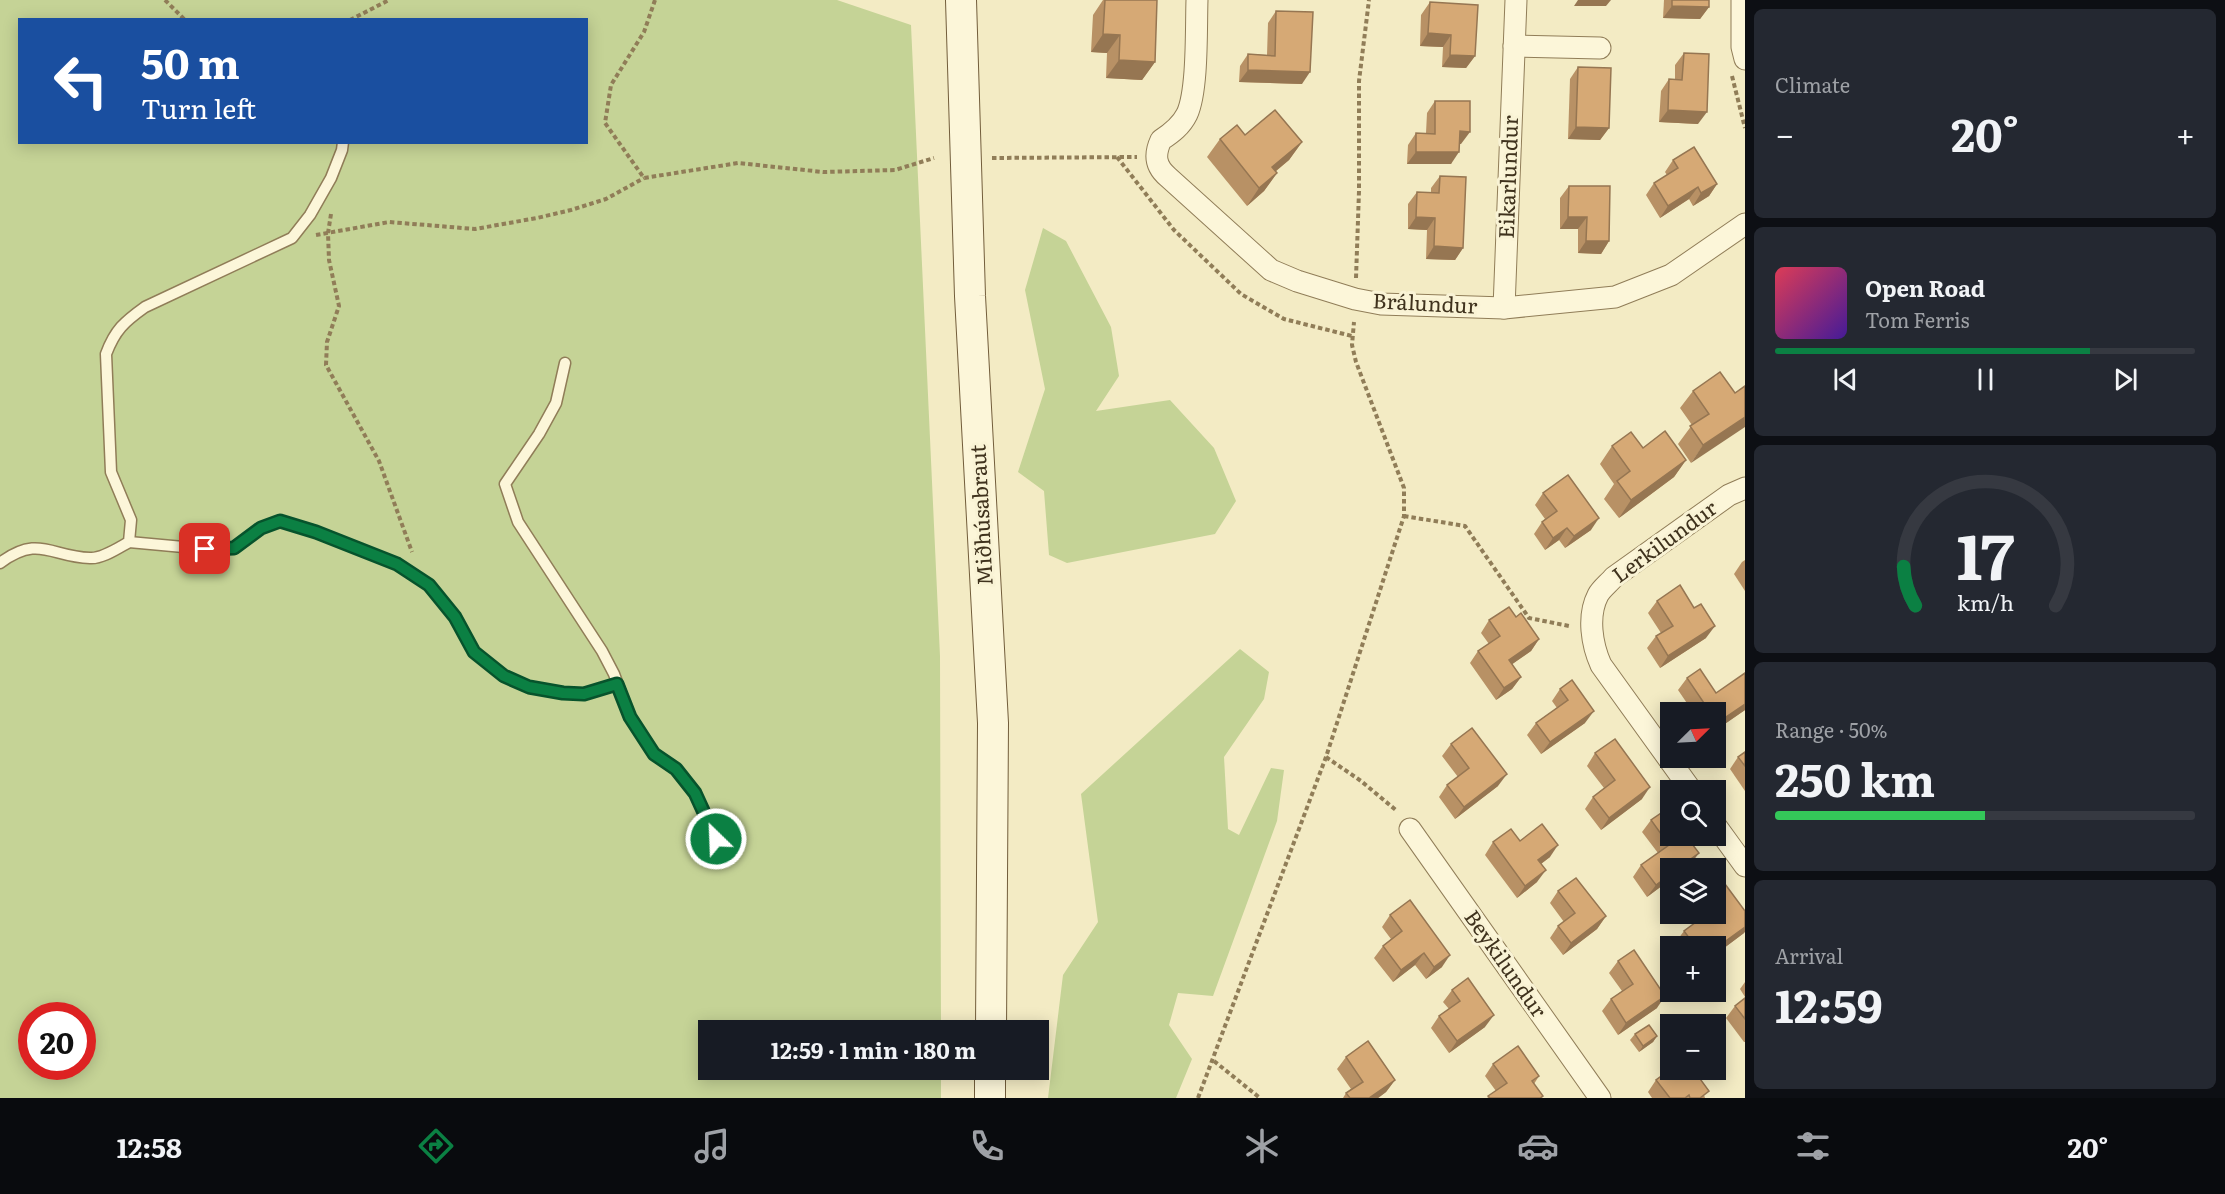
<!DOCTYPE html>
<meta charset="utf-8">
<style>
body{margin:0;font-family:Literata,serif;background:#242831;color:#f1f3f6;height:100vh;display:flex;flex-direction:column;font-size:22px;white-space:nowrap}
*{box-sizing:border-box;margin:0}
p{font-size:20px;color:#9ea1a6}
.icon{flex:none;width:33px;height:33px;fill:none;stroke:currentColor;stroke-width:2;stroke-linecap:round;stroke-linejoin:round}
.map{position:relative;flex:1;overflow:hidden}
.drawer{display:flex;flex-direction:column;gap:9px;padding:9px;background:#0d0f14;width:480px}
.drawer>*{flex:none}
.top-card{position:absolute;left:18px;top:18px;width:570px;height:126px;border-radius:0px;box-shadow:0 3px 15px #0003;background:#1a4fa0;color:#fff;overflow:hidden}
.needle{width:39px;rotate:66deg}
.tools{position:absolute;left:1660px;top:702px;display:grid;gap:12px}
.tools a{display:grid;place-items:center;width:66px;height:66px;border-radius:0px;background:#171b24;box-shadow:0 3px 15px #0003;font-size:30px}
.speed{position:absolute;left:18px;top:1002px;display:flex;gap:12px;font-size:30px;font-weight:700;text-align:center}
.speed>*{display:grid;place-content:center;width:78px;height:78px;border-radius:50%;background:#171b24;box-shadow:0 3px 15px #0003;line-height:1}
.speed .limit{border:9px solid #d22;background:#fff;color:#111}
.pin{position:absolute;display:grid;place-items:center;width:51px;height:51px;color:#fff;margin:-26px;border-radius:12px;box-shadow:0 3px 9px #0006}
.me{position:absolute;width:66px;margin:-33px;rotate:336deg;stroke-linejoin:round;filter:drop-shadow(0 0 4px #0008)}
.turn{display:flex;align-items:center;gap:21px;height:126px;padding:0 24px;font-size:27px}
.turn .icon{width:78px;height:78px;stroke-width:2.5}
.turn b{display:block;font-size:42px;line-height:51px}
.big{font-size:45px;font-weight:700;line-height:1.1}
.drawer .card{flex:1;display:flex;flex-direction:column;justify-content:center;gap:9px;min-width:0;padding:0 21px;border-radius:9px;background:#242831}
.drawer .dial{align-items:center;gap:0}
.dial svg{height:156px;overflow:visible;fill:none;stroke:#363941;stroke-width:7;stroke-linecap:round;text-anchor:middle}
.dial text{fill:#f1f3f6;stroke:none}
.song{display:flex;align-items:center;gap:18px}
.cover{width:72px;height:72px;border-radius:9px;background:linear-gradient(135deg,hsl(350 70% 55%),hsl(260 70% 35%))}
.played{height:6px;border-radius:3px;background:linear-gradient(90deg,#0b8043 75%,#363941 75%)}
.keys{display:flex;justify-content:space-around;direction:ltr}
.heat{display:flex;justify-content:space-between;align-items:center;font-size:33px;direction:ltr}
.charge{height:9px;border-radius:4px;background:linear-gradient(90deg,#34c759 50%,#363941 0)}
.trip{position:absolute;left:698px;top:1020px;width:351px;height:60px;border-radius:0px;background:#171b24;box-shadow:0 3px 15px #0003;font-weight:700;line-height:60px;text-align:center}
.tabs{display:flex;height:96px;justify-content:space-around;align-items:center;background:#090b0e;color:#9ea1a6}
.tabs .icon{width:42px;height:42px}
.tabs .on{color:#0b8043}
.tabs b{font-size:27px;color:#f1f3f6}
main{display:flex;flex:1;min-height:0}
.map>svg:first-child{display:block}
.green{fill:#c5d396;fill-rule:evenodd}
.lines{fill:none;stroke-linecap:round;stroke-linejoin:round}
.lane-casing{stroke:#907d58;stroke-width:13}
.street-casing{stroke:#907d58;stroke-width:23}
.secondary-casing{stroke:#725d3b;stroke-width:32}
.path{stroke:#907d58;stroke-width:4;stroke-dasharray:4.5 3;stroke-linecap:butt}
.lane{stroke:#fcf6d9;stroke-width:10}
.street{stroke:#fcf6d9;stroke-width:21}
.secondary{stroke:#fcf6d9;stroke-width:30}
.wall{fill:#b89165}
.shaded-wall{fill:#967652}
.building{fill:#d6a975;stroke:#967652;stroke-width:1.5}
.route-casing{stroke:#07532c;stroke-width:15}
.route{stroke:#0b8043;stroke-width:10}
.labels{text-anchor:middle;stroke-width:6;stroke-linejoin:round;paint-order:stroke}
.street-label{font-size:21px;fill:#3f321d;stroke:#f9f3d5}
</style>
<main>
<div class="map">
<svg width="1745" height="1098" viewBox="0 0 1745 1098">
<rect width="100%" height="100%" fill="#f3ebc4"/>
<g class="green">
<path d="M 0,0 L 837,0 L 911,25 L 940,656 L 941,1030 L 708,1030 L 708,1070 L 941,1070 L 941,1098 L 0,1098 ZM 20,20 L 586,20 L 586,142 L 20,142 ZM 32,1016 L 82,1016 L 82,1066 L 32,1066 Z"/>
<polygon points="1043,228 1066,241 1111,327 1119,376 1096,411 1170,400 1214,448 1236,501 1215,534 1067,563 1049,555 1044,491 1018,472 1045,389 1025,290"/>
<polygon points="1240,649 1269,672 1264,699 1224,757 1228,829 1239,835 1271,768 1284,770 1277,821 1213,996 1178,993 1169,1025 1192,1059 1176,1098 1048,1098 1063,975 1098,922 1081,794"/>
</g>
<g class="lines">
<g class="lane-casing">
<g id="lane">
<polyline points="565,363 556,403 539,434 505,484 518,522 602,651 614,674 630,717 654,754 676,769 695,793 716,839"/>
<polyline points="129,542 205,549 234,548 261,528 280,521 316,532 397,564 414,575 429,585 455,617 474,652 504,676 529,687 563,693 584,694 617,684"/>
<path d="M 0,563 C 39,534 51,557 90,558 C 102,559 118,548 129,542 L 131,520 L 111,472 L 106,354 C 115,330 124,322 145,307 L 292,238 L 310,215 L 331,178 L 342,150 L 343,142"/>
</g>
</g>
<g class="street-casing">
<g id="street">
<path d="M 1197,0 C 1196,28 1198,90 1187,114 C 1181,126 1172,133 1161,140 C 1154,155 1155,166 1168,177 L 1271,270 L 1297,281 L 1355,299 L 1381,304 L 1504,308 L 1615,297 L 1671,275 L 1745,224"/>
<polyline points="1742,0 1742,47 1745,59"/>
<polyline points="1514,46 1600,48"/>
<polyline points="1504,308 1516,0"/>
<path d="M 1691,790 L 1601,665 C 1592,645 1587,616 1598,595 C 1601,589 1609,583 1614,577 L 1729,495 L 1745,488"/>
<polyline points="1716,826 1745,866"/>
<polyline points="1410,829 1600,1098"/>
</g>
</g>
<g class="secondary-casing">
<g id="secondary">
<polyline points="961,0 970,296 993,723 991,1030"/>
<polyline points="990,1098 990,1070"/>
</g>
</g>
<g class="path">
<polyline points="165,0 185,20"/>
<polyline points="655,0 644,32 611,85 605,123 644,178 738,163 823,172 895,170 934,158"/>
<polyline points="350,20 389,0"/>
<polyline points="1732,76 1745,128"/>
<polyline points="1117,157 1174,230 1241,294 1284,319 1352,336"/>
<polyline points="992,158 1137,157"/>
<polyline points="331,214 328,233 329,260 339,306 327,342 326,365 379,461 412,552"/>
<polyline points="316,235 389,222 475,229 537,218 571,210 606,199 644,178"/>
<polyline points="1356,278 1359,191 1359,81 1369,0"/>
<polyline points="1404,516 1465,526 1529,618 1569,626"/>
<polyline points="1326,757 1361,781 1397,811"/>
<polyline points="1214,1061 1260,1098"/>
<polyline points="1198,1098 1326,757 1404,516 1404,488 1356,362 1352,345 1354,322"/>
</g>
<use href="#lane" class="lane"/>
<use href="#street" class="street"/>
<use href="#secondary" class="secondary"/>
</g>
<g class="wall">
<polygon points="1103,0 1157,0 1155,62 1142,80 1106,78 1107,53 1091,52 1093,15"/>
<polygon points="1664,0 1709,0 1709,7 1700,19 1663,18"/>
<polygon points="1430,2 1475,56 1466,68 1442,67 1443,47 1420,46 1421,15"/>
<polygon points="1276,11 1302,84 1239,82 1240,66 1248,54 1267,55 1268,23"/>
<polygon points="1684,53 1698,124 1659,122 1661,91 1669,79 1675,79 1675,65"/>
<polygon points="1578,67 1609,128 1600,140 1568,139 1570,79"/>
<polygon points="1435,101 1461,144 1459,144 1451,164 1407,164 1408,145 1416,133 1426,133 1427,113"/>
<polygon points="1220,139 1302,142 1289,160 1275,172 1277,173 1264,191 1247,206 1207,157"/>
<polygon points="1673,160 1717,184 1709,196 1693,206 1689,199 1660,218 1646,195 1654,183 1667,175 1665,172"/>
<polygon points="1440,176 1463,248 1455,260 1426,259 1427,230 1408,229 1408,204 1417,192 1431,193 1431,188"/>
<polygon points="1569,186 1609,241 1601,254 1578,253 1578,229 1560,229 1560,198"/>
<polygon points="1745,386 1691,463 1678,444 1692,425 1680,408 1693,391 1735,393"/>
<polygon points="1612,446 1643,448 1686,460 1674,477 1619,518 1604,499 1614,484 1600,464"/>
<polygon points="1543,493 1591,530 1565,548 1559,540 1545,550 1534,534 1542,522 1545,519 1535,505"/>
<polygon points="1745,560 1745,591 1734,574 1742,562"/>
<polygon points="1657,601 1706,638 1660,668 1647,648 1656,636 1661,633 1648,613"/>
<polygon points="1516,617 1539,639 1531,651 1512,664 1521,677 1512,689 1496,700 1470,663 1478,651 1489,644 1481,633 1489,620"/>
<polygon points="1687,678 1716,693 1745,710 1716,730 1716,712 1693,712 1678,690"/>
<polygon points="1560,689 1585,723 1541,754 1527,735 1536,723 1557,708 1552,701"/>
<polygon points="1451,744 1498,786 1455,819 1439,797 1447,785 1458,777 1442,756"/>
<polygon points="1745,752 1745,791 1730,769 1738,757"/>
<polygon points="1595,753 1642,799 1601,830 1585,809 1593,797 1604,788 1587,766"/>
<polygon points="1651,820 1690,865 1647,897 1633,877 1641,865 1658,853 1642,832"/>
<polygon points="1520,841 1550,857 1541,864 1537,882 1517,898 1485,855 1493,842"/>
<polygon points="1558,891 1606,916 1597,929 1563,955 1550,938 1558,926 1564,922 1550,903"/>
<polygon points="1699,914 1716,914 1744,933 1716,954 1716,946 1678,946 1675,943 1684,931 1702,918"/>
<polygon points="1390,915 1442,967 1426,979 1415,965 1393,982 1374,958 1383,946 1391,939 1382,927"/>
<polygon points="1618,961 1657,1008 1618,1035 1602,1011 1611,999 1622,991 1609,973"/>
<polygon points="1745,982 1745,997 1740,989"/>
<polygon points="1452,990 1485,1027 1449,1053 1431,1028 1439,1016 1449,1009 1443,1002"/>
<polygon points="1745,998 1745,1042 1744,1042 1726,1018 1735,1006"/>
<polygon points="1635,1034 1657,1036 1653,1042 1639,1052 1630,1040"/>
<polygon points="1671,1049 1671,1070 1707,1070 1698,1076 1705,1098 1652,1098 1648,1092 1656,1080 1667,1072 1660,1062 1669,1050"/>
<polygon points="1346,1057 1395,1080 1386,1092 1378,1098 1343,1098 1346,1093 1351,1089 1337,1069"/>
<polygon points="1493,1064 1539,1076 1534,1084 1543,1096 1542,1098 1487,1098 1496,1091 1485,1076"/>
</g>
<g class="shaded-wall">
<polygon points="1578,0 1611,0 1606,6 1574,6"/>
<polygon points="1672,6 1709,7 1700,19 1663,18"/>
<polygon points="1428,33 1451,35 1443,47 1420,46"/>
<polygon points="1103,34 1120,35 1107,53 1091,52"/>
<polygon points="1450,55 1475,56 1466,68 1442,67"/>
<polygon points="1119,60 1155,62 1142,80 1106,78"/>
<polygon points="1248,70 1310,72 1302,84 1239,82"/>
<polygon points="1668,110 1707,112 1698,124 1659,122"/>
<polygon points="1576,127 1609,128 1600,140 1568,139"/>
<polygon points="1460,131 1470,132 1461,144 1451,144"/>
<polygon points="1302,142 1289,160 1259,185 1272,167"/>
<polygon points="1416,152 1459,152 1451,164 1407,164"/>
<polygon points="1277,173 1264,191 1247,206 1259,188"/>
<polygon points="1717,184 1709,196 1693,206 1701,193"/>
<polygon points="1698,187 1689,199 1660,218 1668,206"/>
<polygon points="1416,217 1435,218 1427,230 1408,229"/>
<polygon points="1568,217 1587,217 1578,229 1560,229"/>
<polygon points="1586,241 1609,241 1601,254 1578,253"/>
<polygon points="1434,246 1463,248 1455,260 1426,259"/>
<polygon points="1745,417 1745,427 1691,463 1703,445"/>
<polygon points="1686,460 1674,477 1619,518 1631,500"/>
<polygon points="1599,518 1591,530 1565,548 1574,536"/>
<polygon points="1567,528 1559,540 1545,550 1553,538"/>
<polygon points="1715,626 1706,638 1660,668 1668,656"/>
<polygon points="1539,639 1531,651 1501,672 1509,660"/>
<polygon points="1521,677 1512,689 1496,700 1504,688"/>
<polygon points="1745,704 1745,710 1716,730 1716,725 1717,723"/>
<polygon points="1594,711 1585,723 1541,754 1550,742"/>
<polygon points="1507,774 1498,786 1455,819 1464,807"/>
<polygon points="1650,787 1642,799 1601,830 1609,818"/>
<polygon points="1558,845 1550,857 1530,872 1538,860"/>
<polygon points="1699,853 1690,865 1686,868 1678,868"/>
<polygon points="1546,870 1537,882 1517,898 1525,886"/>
<polygon points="1671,874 1671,879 1647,897 1656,885"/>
<polygon points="1606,916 1597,929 1563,955 1571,943"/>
<polygon points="1745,927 1745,932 1744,933 1716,954 1716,948"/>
<polygon points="1424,953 1415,965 1393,982 1401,970"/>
<polygon points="1450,955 1442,967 1426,979 1434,967"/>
<polygon points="1665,996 1657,1008 1618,1035 1626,1023"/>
<polygon points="1494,1015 1485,1027 1449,1053 1457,1041"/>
<polygon points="1657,1036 1653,1042 1639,1052 1643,1046"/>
<polygon points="1698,1070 1707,1070 1687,1084 1695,1072"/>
<polygon points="1395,1080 1386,1092 1378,1098 1369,1098"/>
</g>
<g class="building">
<polygon points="1105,0 1157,0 1155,62 1119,60 1120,35 1103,34"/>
<polygon points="1672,0 1709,0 1709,7 1672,6"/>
<polygon points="1430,2 1478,5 1475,56 1450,55 1451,35 1428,33"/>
<polygon points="1276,11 1313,12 1310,72 1248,70 1248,54 1275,56"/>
<polygon points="1684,53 1709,54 1707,112 1668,110 1669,79 1682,80"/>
<polygon points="1578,67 1611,68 1609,128 1576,127"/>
<polygon points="1435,101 1470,101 1470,132 1460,131 1459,152 1416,152 1416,133 1435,134"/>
<polygon points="1275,110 1302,142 1272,167 1277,173 1259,188 1220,139 1237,125 1245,135"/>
<polygon points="1694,147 1717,184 1701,193 1698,187 1668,206 1654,183 1678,168 1673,160"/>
<polygon points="1440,176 1466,177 1463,248 1434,246 1435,218 1416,217 1417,192 1439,193"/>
<polygon points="1569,186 1610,186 1609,241 1586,241 1587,217 1568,217"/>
<polygon points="1720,372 1735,393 1745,386 1745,417 1703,445 1690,426 1709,414 1693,391"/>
<polygon points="1665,431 1686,460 1631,500 1617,481 1630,471 1612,446 1631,432 1643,448"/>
<polygon points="1568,475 1599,518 1574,536 1567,528 1553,538 1542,522 1557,511 1543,493"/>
<polygon points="1680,585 1694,608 1701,604 1715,626 1668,656 1656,636 1673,626 1657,601"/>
<polygon points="1509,607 1516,617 1521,613 1539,639 1509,660 1521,677 1504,688 1478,651 1500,636 1489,620"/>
<polygon points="1700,669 1716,693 1745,673 1745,704 1717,723 1716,721 1716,712 1710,712 1687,678"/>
<polygon points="1572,680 1594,711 1550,742 1536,723 1568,700 1560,689"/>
<polygon points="1472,728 1507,774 1464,807 1447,785 1469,768 1451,744"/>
<polygon points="1615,739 1650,787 1609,818 1593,797 1615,780 1595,753"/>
<polygon points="1745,752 1745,766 1738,757"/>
<polygon points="1667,809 1671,815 1671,836 1686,836 1699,853 1678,868 1671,868 1671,874 1656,885 1641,865 1669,845 1651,820"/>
<polygon points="1542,824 1558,845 1538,860 1546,870 1525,886 1493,842 1511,829 1520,841"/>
<polygon points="1576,878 1606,916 1571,943 1558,926 1575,913 1558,891"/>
<polygon points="1725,884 1745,911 1745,927 1716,948 1716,946 1695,946 1684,931 1707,914 1716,914 1716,891"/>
<polygon points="1410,900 1450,955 1434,967 1424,953 1401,970 1383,946 1402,931 1390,915"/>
<polygon points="1634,950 1665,996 1626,1023 1611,999 1633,984 1618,961"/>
<polygon points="1468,978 1494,1015 1457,1041 1439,1016 1460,1001 1452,990"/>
<polygon points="1745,998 1745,1019 1735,1006"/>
<polygon points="1649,1025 1657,1036 1643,1046 1635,1034"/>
<polygon points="1368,1041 1395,1080 1369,1098 1350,1098 1346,1093 1363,1082 1346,1057"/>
<polygon points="1518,1046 1539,1076 1532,1081 1543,1096 1540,1098 1490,1098 1488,1096 1507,1083 1493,1064"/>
<polygon points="1671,1069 1698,1070 1695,1072 1709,1091 1700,1098 1690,1098 1689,1095 1685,1098 1670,1098 1656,1080"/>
</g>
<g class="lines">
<g class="route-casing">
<polyline id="route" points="205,549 234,548 261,528 280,521 316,532 397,564 429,585 455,617 474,652 504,676 529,687 563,693 584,694 617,684 630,717 654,754 676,769 695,793 716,839"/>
</g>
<use href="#route" class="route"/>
</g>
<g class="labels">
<g class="street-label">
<text transform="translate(1509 177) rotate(-88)" y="7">Eikarlundur</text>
<text transform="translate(1425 304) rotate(3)" y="7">Brálundur</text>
<text transform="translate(982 515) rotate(-93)" y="7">Miðhúsabraut</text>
<text transform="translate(1665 542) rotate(-36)" y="7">Lerkilundur</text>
<text transform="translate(1505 964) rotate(55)" y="7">Beykilundur</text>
</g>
</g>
</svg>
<div class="tools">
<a><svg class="needle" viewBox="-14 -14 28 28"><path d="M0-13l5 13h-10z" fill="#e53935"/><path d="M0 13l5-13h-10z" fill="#9ea1a6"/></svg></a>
<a><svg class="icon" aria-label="search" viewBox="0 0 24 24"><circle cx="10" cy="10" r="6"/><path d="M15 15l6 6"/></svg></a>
<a><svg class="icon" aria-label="layers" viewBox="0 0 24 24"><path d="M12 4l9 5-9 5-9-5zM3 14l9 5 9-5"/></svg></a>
<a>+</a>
<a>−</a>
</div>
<div class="speed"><div class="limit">20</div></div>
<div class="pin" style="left:205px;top:549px;background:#d93025"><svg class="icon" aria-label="arrive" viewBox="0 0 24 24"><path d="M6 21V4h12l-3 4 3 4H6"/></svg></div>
<svg class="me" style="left:716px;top:839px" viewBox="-20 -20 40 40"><circle r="17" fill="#0b8043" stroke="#fff" stroke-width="3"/><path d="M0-11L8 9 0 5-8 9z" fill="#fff"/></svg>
<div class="trip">12:59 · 1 min · 180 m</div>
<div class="top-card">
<div class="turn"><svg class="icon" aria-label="left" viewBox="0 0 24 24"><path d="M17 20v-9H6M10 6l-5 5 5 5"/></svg><div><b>50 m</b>Turn left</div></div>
</div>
</div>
<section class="drawer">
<div class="card"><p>Climate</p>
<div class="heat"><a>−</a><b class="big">20°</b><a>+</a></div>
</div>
<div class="card">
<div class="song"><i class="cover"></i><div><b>Open Road</b><p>Tom Ferris</p></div></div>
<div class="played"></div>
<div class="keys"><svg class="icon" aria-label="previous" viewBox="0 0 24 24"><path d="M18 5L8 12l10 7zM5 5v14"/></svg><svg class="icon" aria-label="pause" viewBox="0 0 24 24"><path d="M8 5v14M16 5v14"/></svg><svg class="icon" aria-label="next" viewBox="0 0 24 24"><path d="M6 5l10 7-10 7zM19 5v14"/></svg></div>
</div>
<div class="card dial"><svg viewBox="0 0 100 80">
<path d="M14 69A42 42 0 1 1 86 69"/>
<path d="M14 69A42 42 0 0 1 8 49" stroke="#0b8043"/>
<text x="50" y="56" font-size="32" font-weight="700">17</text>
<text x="50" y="72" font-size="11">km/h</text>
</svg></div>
<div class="card"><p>Range · 50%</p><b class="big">250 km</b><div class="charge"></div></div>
<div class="card"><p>Arrival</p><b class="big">12:59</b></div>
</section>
</main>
<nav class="tabs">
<b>12:58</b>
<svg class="icon on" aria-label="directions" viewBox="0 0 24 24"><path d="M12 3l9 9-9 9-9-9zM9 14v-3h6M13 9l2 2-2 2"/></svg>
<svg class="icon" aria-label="music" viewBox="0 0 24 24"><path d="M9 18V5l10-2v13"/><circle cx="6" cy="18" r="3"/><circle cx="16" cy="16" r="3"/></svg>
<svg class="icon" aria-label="phone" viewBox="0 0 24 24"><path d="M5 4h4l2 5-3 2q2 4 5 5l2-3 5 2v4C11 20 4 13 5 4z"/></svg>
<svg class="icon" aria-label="climate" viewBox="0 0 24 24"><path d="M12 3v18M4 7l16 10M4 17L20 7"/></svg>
<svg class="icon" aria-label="car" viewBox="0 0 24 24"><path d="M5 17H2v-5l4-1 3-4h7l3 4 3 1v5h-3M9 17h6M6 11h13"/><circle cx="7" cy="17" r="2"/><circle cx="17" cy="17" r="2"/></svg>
<svg class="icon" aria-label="filters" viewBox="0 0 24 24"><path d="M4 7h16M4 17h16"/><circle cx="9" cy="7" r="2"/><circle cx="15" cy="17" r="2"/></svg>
<b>20°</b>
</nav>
